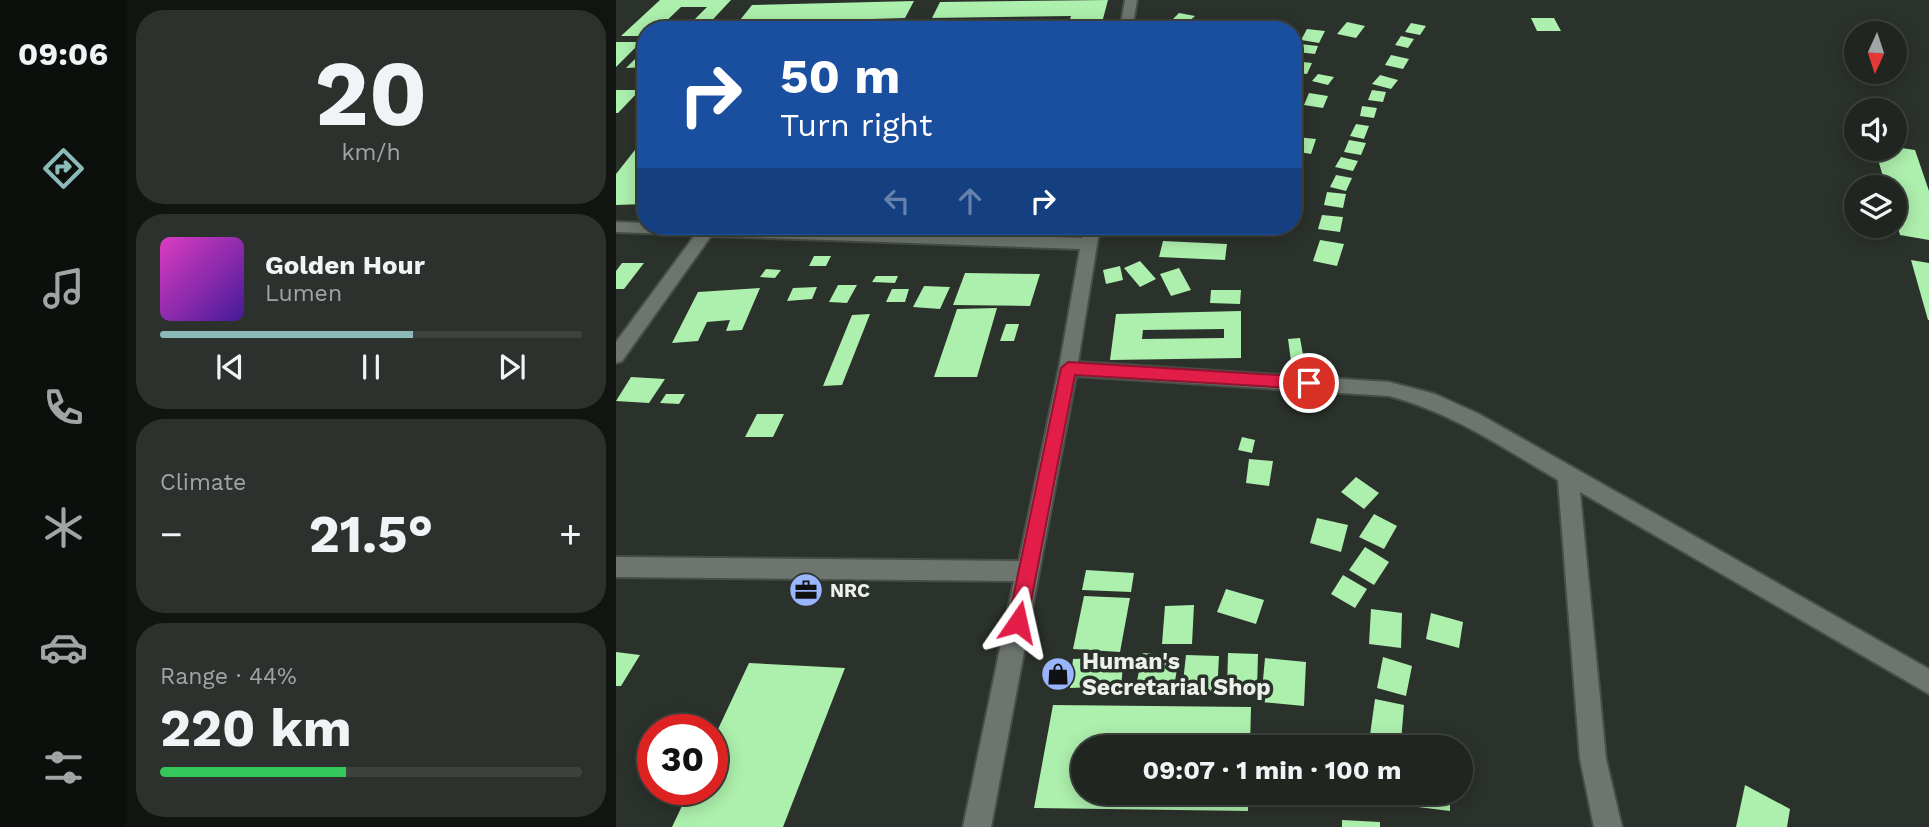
<!DOCTYPE html>
<meta charset="utf-8">
<style>
body{margin:0;font-family:"Work Sans",sans-serif;background:#2d312d;color:#f1f3f6;height:100vh;display:flex;flex-direction:column;font-size:26px;white-space:nowrap}
*{box-sizing:border-box;margin:0}
p{font-size:23px;color:#a2a5a5}
.icon{flex:none;width:38px;height:38px;fill:none;stroke:currentColor;stroke-width:2;stroke-linecap:round;stroke-linejoin:round}
.map{position:relative;flex:1;overflow:hidden}
.side{display:flex;flex-direction:column;gap:10px;padding:10px;background:#121412;width:490px}
.side>*{flex:none}
.top-card{position:absolute;left:21px;top:21px;width:665px;height:214px;border-radius:28px;box-shadow:0 4px 18px #0003,0 0 0 2px #3d423e;background:#1a4fa0;color:#fff;overflow:hidden}
.needle{width:46px;rotate:183deg}
.fabs{position:absolute;left:1228px;top:21px;display:grid;gap:14px}
.fabs a{display:grid;place-items:center;width:63px;height:63px;border-radius:50%;background:#202520;box-shadow:0 4px 18px #0003,0 0 0 2px #3d423e;font-size:35px}
.speed{position:absolute;left:21px;top:714px;display:flex;gap:14px;font-size:35px;font-weight:700;text-align:center}
.speed>*{display:grid;place-content:center;width:91px;height:91px;border-radius:50%;background:#202520;box-shadow:0 4px 18px #0003,0 0 0 2px #3d423e;line-height:1}
.speed .limit{border:10px solid #d22;background:#fff;color:#111}
.pin{position:absolute;display:grid;place-items:center;width:60px;height:60px;color:#fff;margin:-30px;border:4px solid #fff;border-radius:50%;box-shadow:0 2px 7px #0007}
.me{position:absolute;width:77px;margin:-38px;rotate:11deg;stroke-linejoin:round;filter:drop-shadow(0 0 5px #0008)}
.turn{display:flex;align-items:center;gap:24px;height:147px;padding:0 28px;font-size:32px}
.turn .icon{width:91px;height:91px;stroke-width:2.5}
.turn b{display:block;font-size:49px;line-height:60px}
.lanes{display:flex;align-items:center;height:66px;padding:0 28px;background:#0003;justify-content:center;gap:35px;direction:ltr}
.lanes .off{opacity:.35}
.big{font-size:52px;font-weight:700;line-height:1.1}
.side .tile{flex:1;display:flex;flex-direction:column;justify-content:center;gap:10px;min-width:0;padding:0 24px;border-radius:28px;background:#2d312d}
.side .dial{align-items:center;gap:0}
.dial b{font-size:91px;line-height:1}
.song{display:flex;align-items:center;gap:21px}
.cover{width:84px;height:84px;border-radius:10px;background:linear-gradient(135deg,hsl(310 70% 55%),hsl(260 70% 35%))}
.played{height:7px;border-radius:4px;background:linear-gradient(90deg,#8bbbb9 60%,#3d423e 60%)}
.keys{display:flex;justify-content:space-around;direction:ltr}
.heat{display:flex;justify-content:space-between;align-items:center;font-size:38px;direction:ltr}
.charge{height:10px;border-radius:5px;background:linear-gradient(90deg,#34c759 44%,#3d423e 0)}
.trip{position:absolute;left:455px;top:735px;width:402px;height:70px;border-radius:35px;background:#202520;box-shadow:0 4px 18px #0003,0 0 0 2px #3d423e;font-weight:700;line-height:70px;text-align:center}
main{display:flex;flex:1;min-height:0}
.dock{display:flex;flex-direction:column;width:126px;justify-content:space-around;align-items:center;background:#0d0f0d;color:#a2a5a5}
.dock .icon{width:49px;height:49px}
.dock .on{color:#8bbbb9}
.dock b{font-size:32px;color:#f1f3f6}
.map>svg:first-child{display:block}
.building{fill:#adefad;fill-rule:evenodd}
.lines{fill:none;stroke-linecap:round;stroke-linejoin:round}
.minor-casing{stroke:#474d47;stroke-width:4}
.minor{fill:#6e756e;fill-rule:evenodd}
.route{fill:#e11d48;stroke:#92132f;stroke-width:2}
.labels{text-anchor:middle;stroke-width:7;stroke-linejoin:round;paint-order:stroke}
.poi-label{font-size:19px;font-weight:bold;fill:#edf1ec;stroke:#2b312b;text-anchor:start}
.near-poi-label{font-size:23px;font-weight:bold;fill:#edf1ec;stroke:#2b312b;text-anchor:start}
</style>
<main>
<nav class="dock">
<b>09:06</b>
<svg class="icon on" aria-label="directions" viewBox="0 0 24 24"><path d="M12 3l9 9-9 9-9-9zM9 14v-3h6M13 9l2 2-2 2"/></svg>
<svg class="icon" aria-label="music" viewBox="0 0 24 24"><path d="M9 18V5l10-2v13"/><circle cx="6" cy="18" r="3"/><circle cx="16" cy="16" r="3"/></svg>
<svg class="icon" aria-label="phone" viewBox="0 0 24 24"><path d="M5 4h4l2 5-3 2q2 4 5 5l2-3 5 2v4C11 20 4 13 5 4z"/></svg>
<svg class="icon" aria-label="climate" viewBox="0 0 24 24"><path d="M12 3v18M4 7l16 10M4 17L20 7"/></svg>
<svg class="icon" aria-label="car" viewBox="0 0 24 24"><path d="M5 17H2v-5l4-1 3-4h7l3 4 3 1v5h-3M9 17h6M6 11h13"/><circle cx="7" cy="17" r="2"/><circle cx="17" cy="17" r="2"/></svg>
<svg class="icon" aria-label="filters" viewBox="0 0 24 24"><path d="M4 7h16M4 17h16"/><circle cx="9" cy="7" r="2"/><circle cx="15" cy="17" r="2"/></svg>
</nav>
<section class="side">
<div class="tile dial"><b>20</b><p>km/h</p></div>
<div class="tile">
<div class="song"><i class="cover"></i><div><b>Golden Hour</b><p>Lumen</p></div></div>
<div class="played"></div>
<div class="keys"><svg class="icon" aria-label="previous" viewBox="0 0 24 24"><path d="M18 5L8 12l10 7zM5 5v14"/></svg><svg class="icon" aria-label="pause" viewBox="0 0 24 24"><path d="M8 5v14M16 5v14"/></svg><svg class="icon" aria-label="next" viewBox="0 0 24 24"><path d="M6 5l10 7-10 7zM19 5v14"/></svg></div>
</div>
<div class="tile"><p>Climate</p>
<div class="heat"><a>−</a><b class="big">21.5°</b><a>+</a></div>
</div>
<div class="tile"><p>Range · 44%</p><b class="big">220 km</b><div class="charge"></div></div>
</section>
<div class="map">
<svg width="1313" height="827" viewBox="0 0 1313 827">
<rect width="100%" height="100%" fill="#2b312b"/>
<g class="building">
<path d="M 44,0 L 115,0 L 87,30 L 30,30 L 30,36 L 5,36 ZM 65,7 L 91,7 L 72,26 L 45,26 Z"/>
<polygon points="492,0 484,30 451,30 455,16 316,18 324,2"/>
<polygon points="298,1 289,18 152,22 145,30 116,30 136,5"/>
<polygon points="563,13 579,16 570,24 555,21"/>
<polygon points="915,18 938,18 945,31 921,31"/>
<polygon points="731,22 749,26 740,38 721,34"/>
<polygon points="795,23 810,26 804,35 789,32"/>
<polygon points="691,29 709,31 703,43 685,40"/>
<polygon points="785,36 798,39 792,48 779,45"/>
<polygon points="0,42 30,42 30,67 10,68 30,48 19,48 0,67"/>
<polygon points="684,44 702,46 699,54 681,52"/>
<polygon points="775,55 793,59 787,69 769,65"/>
<polygon points="677,61 696,63 691,74 677,73"/>
<polygon points="702,74 718,77 712,85 696,81"/>
<polygon points="764,75 782,80 775,89 756,84"/>
<polygon points="0,90 24,90 2,113 0,113"/>
<polygon points="756,90 770,92 767,102 752,100"/>
<polygon points="693,93 712,96 707,108 688,105"/>
<polygon points="746,106 761,108 758,118 744,116"/>
<polygon points="740,124 753,126 748,139 734,136"/>
<polygon points="30,136 30,204 0,205 0,174"/>
<polygon points="681,137 700,139 695,154 677,151"/>
<polygon points="733,140 750,143 745,155 728,152"/>
<polygon points="1279,147 1299,150 1313,191 1313,240 1284,235 1279,218 1279,187 1270,187 1259,149"/>
<polygon points="725,157 742,161 737,171 719,167"/>
<polygon points="720,175 736,178 730,191 714,187"/>
<polygon points="711,192 730,194 727,208 708,205"/>
<polygon points="706,215 727,217 724,232 702,229"/>
<polygon points="704,240 728,244 721,266 697,261"/>
<polygon points="547,241 611,244 609,260 543,257"/>
<polygon points="198,256 215,256 210,266 193,266"/>
<polygon points="1295,260 1313,263 1313,320 1312,320"/>
<polygon points="524,261 540,279 524,287 508,268"/>
<polygon points="6,263 28,263 8,289 0,289 0,271"/>
<polygon points="504,266 507,280 490,284 487,270"/>
<polygon points="563,268 575,290 555,296 544,274"/>
<polygon points="150,269 165,270 159,278 144,277"/>
<polygon points="349,273 424,274 414,306 337,305"/>
<polygon points="260,276 282,276 279,283 256,282"/>
<polygon points="222,285 241,285 231,303 213,302"/>
<polygon points="308,286 334,287 324,309 297,307"/>
<polygon points="201,287 196,299 171,301 177,288"/>
<polygon points="144,288 126,330 110,331 114,320 91,322 82,341 56,343 82,292"/>
<polygon points="276,289 293,289 289,302 270,302"/>
<polygon points="595,290 625,290 624,304 594,303"/>
<polygon points="381,308 361,377 318,377 341,309"/>
<path d="M 625,311 L 625,358 L 494,360 L 500,314 ZM 608,329 L 608,338 L 526,339 L 527,330 Z"/>
<polygon points="254,314 226,385 207,386 236,315"/>
<polygon points="390,324 403,324 398,341 384,341"/>
<polygon points="684,338 688,360 675,361 672,339"/>
<polygon points="15,377 49,379 33,403 0,401"/>
<polygon points="50,394 69,394 63,404 44,403"/>
<polygon points="141,414 168,414 157,437 129,437"/>
<polygon points="626,437 639,440 636,453 622,450"/>
<polygon points="633,459 657,461 653,486 630,483"/>
<polygon points="740,477 763,493 748,509 725,492"/>
<polygon points="758,514 781,526 768,549 743,537"/>
<polygon points="701,518 732,525 725,552 694,543"/>
<polygon points="749,547 773,562 758,585 733,570"/>
<polygon points="470,570 518,573 515,592 466,590"/>
<polygon points="727,575 751,589 739,608 715,594"/>
<polygon points="610,589 648,600 640,624 601,612"/>
<polygon points="468,596 514,598 504,652 457,649"/>
<polygon points="578,605 576,644 546,644 549,606"/>
<polygon points="755,609 786,613 785,648 753,644"/>
<polygon points="815,613 847,622 843,648 810,639"/>
<polygon points="0,652 24,655 5,686 0,686"/>
<polygon points="527,653 563,656 557,694 519,690"/>
<polygon points="612,653 642,654 641,690 611,690"/>
<polygon points="570,655 603,656 601,692 566,691"/>
<polygon points="508,657 505,686 454,688 457,659"/>
<polygon points="767,657 796,666 790,696 761,688"/>
<polygon points="649,658 690,662 688,706 645,702"/>
<polygon points="133,663 229,668 167,827 56,827 74,789 96,789 96,742"/>
<polygon points="759,699 788,705 785,742 754,735"/>
<polygon points="437,705 635,707 634,747 506,741 506,747 467,747 467,793 632,793 632,811 418,808"/>
<polygon points="1129,785 1174,809 1171,827 1120,827"/>
<polygon points="752,793 786,793 785,805 751,801"/>
<polygon points="803,793 834,793 834,811 802,807"/>
<polygon points="726,820 764,822 764,827 726,827"/>
</g>
<g class="lines">
<g class="minor-casing">
<g id="minor">
<polygon points="509,0 521,0 516,30 504,30"/>
<path d="M 0,222 L 30,223 L 30,226 L 111,226 L 466,238 L 468,226 L 484,226 L 462,362 L 773,382 L 819,394 L 863,414 L 1313,669 L 1313,694 L 964,492 L 990,759 L 1006,827 L 978,827 L 964,759 L 942,480 C 887,448 835,412 773,396 L 460,376 L 375,827 L 347,827 L 398,581 L 0,577 L 0,557 L 403,561 L 443,368 L 464,249 L 95,236 L 6,361 L 0,363 L 0,342 L 79,235 L 0,232 Z"/>
</g>
</g>
<use href="#minor" class="minor"/>
</g>
<polygon class="route" points="452,362 693,377 701,383 693,389 459,375 411,622 409,628 402,631 395,628 392,622 445,368"/>
<defs>
<g id="office-disc" transform="scale(1.75)"><circle r="9.5" fill="#98b5fd" stroke="#2b312b"/><path d="M-6-3h4V-5.5h4V-3h4V5H-6ZM-1-4.5V-3h2v-1.5ZM-6 0V1H6V0Z" fill="#111"/></g>
<g id="shop-disc" transform="scale(1.75)"><circle r="9.5" fill="#98b5fd" stroke="#2b312b"/><path d="M-5-2.5h2.3a2.7 3.5 0 0 1 5.4 0H5L5.5 6h-11ZM-1.5-2.5h3a1.5 2.3 0 0 0-3 0Z" fill="#111"/></g>
</defs>
<g fill-rule="evenodd">
<use href="#office-disc" x="190" y="590"/>
<use href="#shop-disc" x="442" y="674"/>
</g>
<g class="labels">
<g class="poi-label">
<text x="214" y="597">NRC</text>
</g>
<g class="near-poi-label">
<text x="466" y="669">Human's<tspan x="466" dy="26">Secretarial Shop</tspan></text>
</g>
</g>
</svg>
<div class="fabs">
<a><svg class="needle" viewBox="-14 -14 28 28"><path d="M0-13l5 13h-10z" fill="#e53935"/><path d="M0 13l5-13h-10z" fill="#a2a5a5"/></svg></a>
<a><svg class="icon" aria-label="sound" viewBox="0 0 24 24"><path d="M4 9h4l5-4v14l-5-4H4zM17 9q2 3 0 6"/></svg></a>
<a><svg class="icon" aria-label="layers" viewBox="0 0 24 24"><path d="M12 4l9 5-9 5-9-5zM3 14l9 5 9-5"/></svg></a>
</div>
<div class="speed"><div class="limit">30</div></div>
<div class="pin" style="left:693px;top:383px;background:#d93025"><svg class="icon" aria-label="arrive" viewBox="0 0 24 24"><path d="M6 21V4h12l-3 4 3 4H6"/></svg></div>
<svg class="me" style="left:402px;top:622px" viewBox="-20 -20 40 40"><path d="M0-17L14 15 0 8-14 15z" fill="#e11d48" stroke="#fff" stroke-width="4"/></svg>
<div class="trip">09:07 · 1 min · 100 m</div>
<div class="top-card">
<div class="turn"><svg class="icon" aria-label="right" viewBox="0 0 24 24"><path d="M7 20v-9h11M14 6l5 5-5 5"/></svg><div><b>50 m</b>Turn right</div></div>
<div class="lanes"><svg class="icon off" aria-label="left" viewBox="0 0 24 24"><path d="M17 20v-9H6M10 6l-5 5 5 5"/></svg><svg class="icon off" aria-label="ahead" viewBox="0 0 24 24"><path d="M12 20V5M6 11l6-6 6 6"/></svg><svg class="icon" aria-label="right" viewBox="0 0 24 24"><path d="M7 20v-9h11M14 6l5 5-5 5"/></svg></div>
</div>
</div>
</main>
